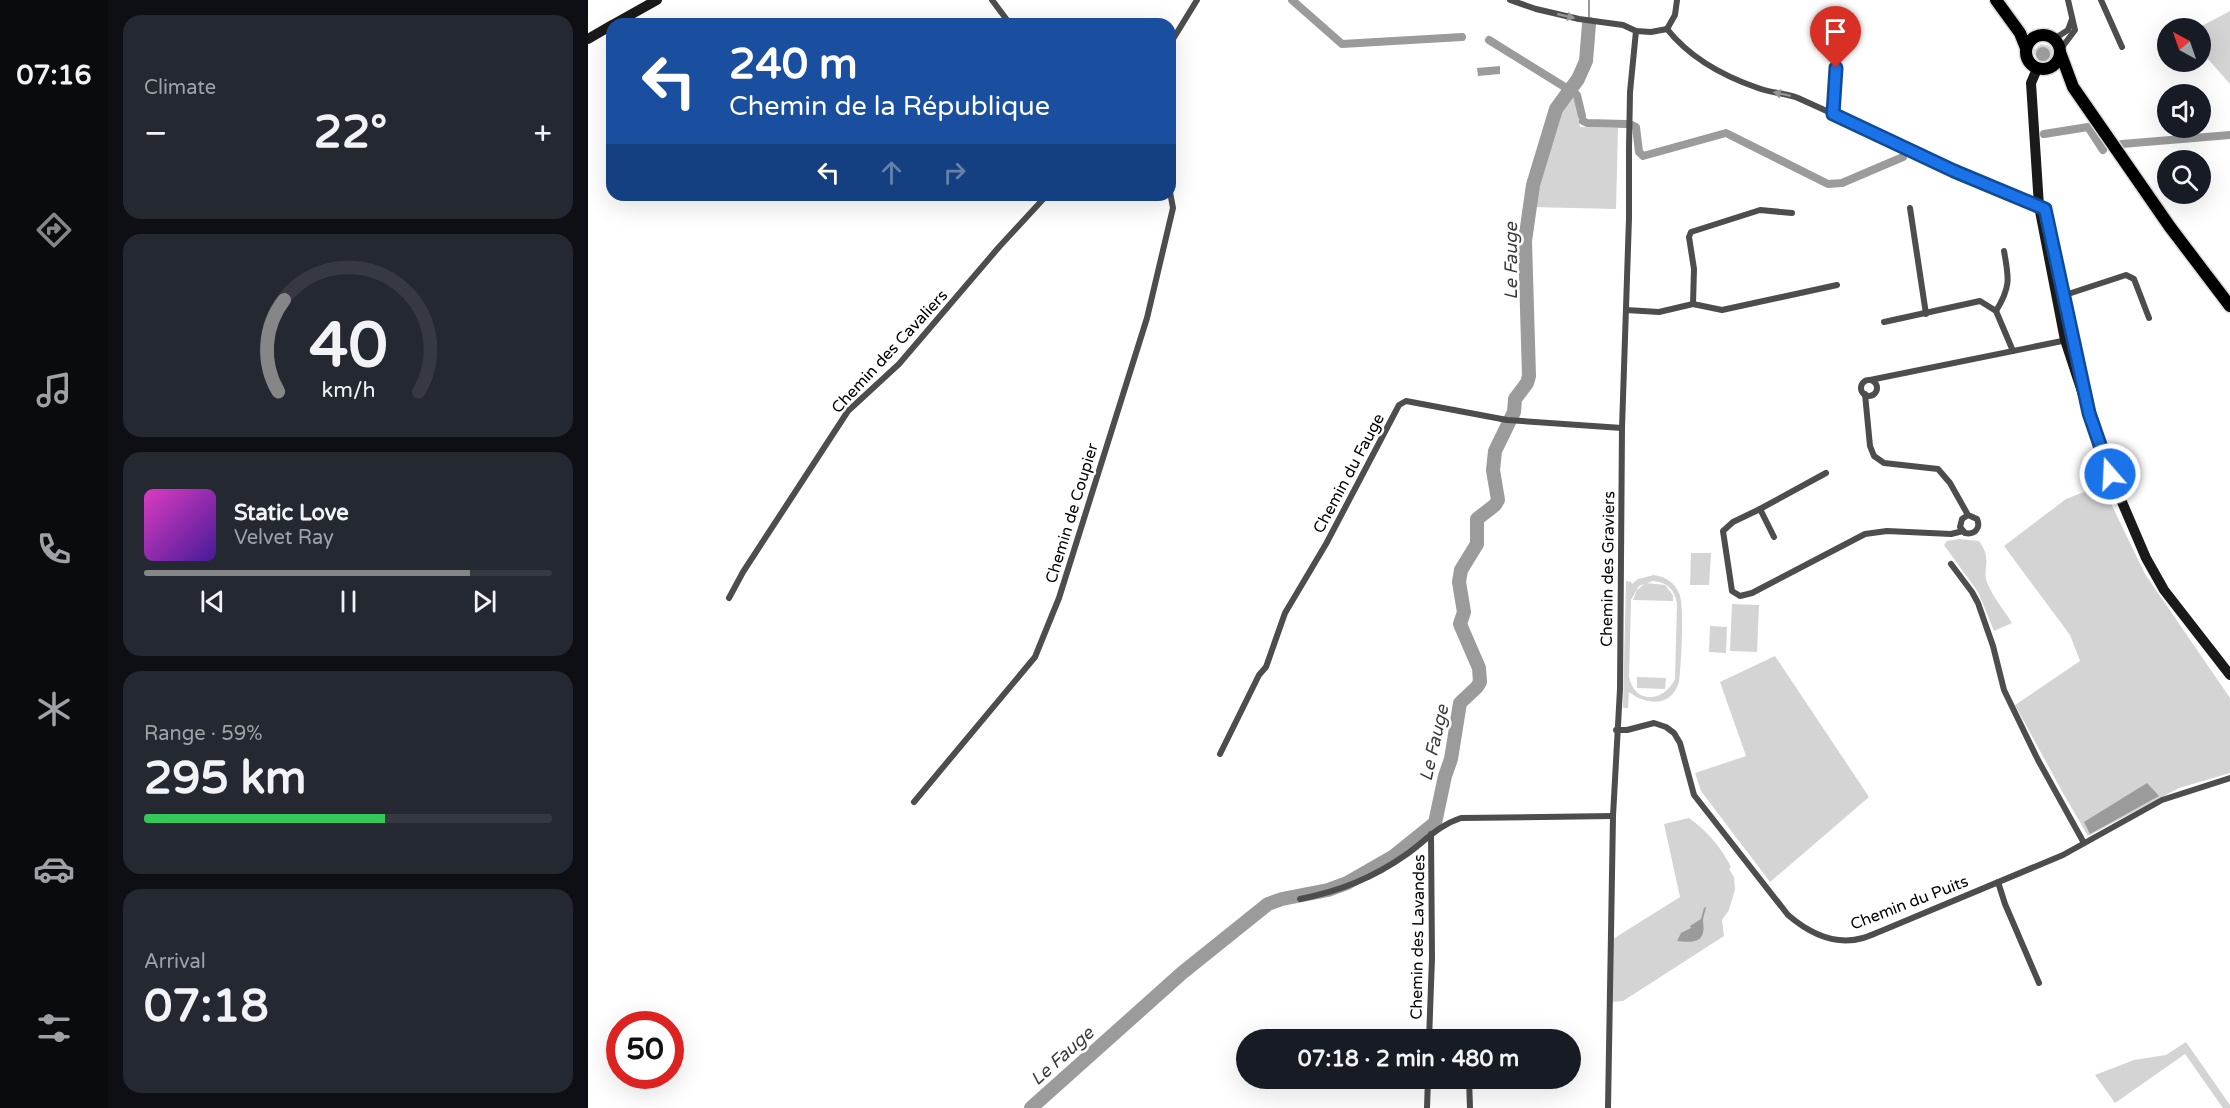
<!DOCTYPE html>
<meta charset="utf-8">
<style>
body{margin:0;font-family:"Varela Round",sans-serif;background:#242831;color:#f1f3f6;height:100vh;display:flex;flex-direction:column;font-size:22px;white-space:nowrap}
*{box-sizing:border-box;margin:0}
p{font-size:20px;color:#9ea1a6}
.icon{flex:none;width:33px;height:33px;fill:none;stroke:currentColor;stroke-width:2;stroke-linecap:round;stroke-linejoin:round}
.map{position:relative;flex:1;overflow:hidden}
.details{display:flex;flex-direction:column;gap:15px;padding:15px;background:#0d0f14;width:480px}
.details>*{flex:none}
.hud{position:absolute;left:18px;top:18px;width:570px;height:183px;border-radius:18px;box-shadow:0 6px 24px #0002;background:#1a4fa0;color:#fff;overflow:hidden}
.needle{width:39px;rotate:320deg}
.controls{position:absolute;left:1569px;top:18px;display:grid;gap:12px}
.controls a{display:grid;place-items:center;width:54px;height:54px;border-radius:50%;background:#171b24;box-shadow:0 6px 24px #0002;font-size:30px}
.speed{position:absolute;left:18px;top:1011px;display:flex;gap:12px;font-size:30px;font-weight:700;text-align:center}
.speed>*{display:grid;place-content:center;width:78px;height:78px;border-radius:50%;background:#171b24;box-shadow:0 6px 24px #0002;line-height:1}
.speed .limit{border:9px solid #d22;background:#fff;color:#111}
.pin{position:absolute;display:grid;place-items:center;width:51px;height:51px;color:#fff;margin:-62px -26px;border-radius:50% 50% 50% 0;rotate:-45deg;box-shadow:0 0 6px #0007}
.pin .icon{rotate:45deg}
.me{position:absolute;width:66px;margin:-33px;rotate:341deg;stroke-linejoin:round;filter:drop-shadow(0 0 4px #0008)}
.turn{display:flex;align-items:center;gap:21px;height:126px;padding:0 24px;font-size:27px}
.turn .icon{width:78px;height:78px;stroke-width:2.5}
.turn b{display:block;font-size:42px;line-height:51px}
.lanes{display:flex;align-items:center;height:57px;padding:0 24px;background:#0003;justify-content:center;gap:30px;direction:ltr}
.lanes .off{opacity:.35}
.big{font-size:45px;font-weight:700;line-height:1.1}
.details .tile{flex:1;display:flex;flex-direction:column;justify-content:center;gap:9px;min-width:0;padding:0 21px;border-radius:18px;background:#242831}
.details .dial{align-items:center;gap:0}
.dial svg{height:156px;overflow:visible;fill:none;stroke:#363941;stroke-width:7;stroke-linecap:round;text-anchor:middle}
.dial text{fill:#f1f3f6;stroke:none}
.song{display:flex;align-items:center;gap:18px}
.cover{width:72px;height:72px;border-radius:9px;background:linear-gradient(135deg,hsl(310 70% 55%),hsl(260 70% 35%))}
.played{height:6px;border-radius:3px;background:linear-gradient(90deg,#858687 80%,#363941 80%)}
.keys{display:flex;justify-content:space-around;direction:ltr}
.heat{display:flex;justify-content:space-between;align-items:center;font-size:33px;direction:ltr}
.charge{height:9px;border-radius:4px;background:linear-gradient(90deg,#34c759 59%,#363941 0)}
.trip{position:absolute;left:648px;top:1029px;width:345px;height:60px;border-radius:30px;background:#171b24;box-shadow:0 6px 24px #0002;font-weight:700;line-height:60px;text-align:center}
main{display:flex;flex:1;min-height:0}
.dock{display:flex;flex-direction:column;width:108px;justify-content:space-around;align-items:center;background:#090b0e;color:#9ea1a6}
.dock .icon{width:42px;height:42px}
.dock .active{color:#858687}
.dock b{font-size:27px;color:#f1f3f6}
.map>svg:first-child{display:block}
.green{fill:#d4d4d4;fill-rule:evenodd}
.water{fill:#9b9b9b}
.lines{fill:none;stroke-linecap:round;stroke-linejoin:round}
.stream{stroke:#9b9b9b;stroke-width:2}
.canal{stroke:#9b9b9b;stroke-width:8}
.river{stroke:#9b9b9b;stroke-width:14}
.primary-casing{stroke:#dbdbdb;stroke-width:15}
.street{stroke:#4d4d4d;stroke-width:6}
.secondary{stroke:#1a1a1a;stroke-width:10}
.primary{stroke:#000;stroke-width:12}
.oneway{fill:#949494}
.route-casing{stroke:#114b97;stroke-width:15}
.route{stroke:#1a73e8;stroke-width:10}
.labels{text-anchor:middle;stroke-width:5;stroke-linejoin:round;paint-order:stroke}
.street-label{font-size:16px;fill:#000;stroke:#fff}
.water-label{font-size:18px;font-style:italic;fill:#3c3c3c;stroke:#fff}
</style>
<main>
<nav class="dock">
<b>07:16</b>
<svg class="icon active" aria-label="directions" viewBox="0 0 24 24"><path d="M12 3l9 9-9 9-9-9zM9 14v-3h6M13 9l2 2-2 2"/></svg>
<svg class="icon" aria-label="music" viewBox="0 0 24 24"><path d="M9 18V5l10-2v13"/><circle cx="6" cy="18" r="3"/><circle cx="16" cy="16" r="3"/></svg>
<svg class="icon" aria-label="phone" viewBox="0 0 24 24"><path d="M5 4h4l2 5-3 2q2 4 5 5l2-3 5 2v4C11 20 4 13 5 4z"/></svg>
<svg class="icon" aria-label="climate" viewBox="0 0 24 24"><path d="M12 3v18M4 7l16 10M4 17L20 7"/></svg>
<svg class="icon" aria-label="car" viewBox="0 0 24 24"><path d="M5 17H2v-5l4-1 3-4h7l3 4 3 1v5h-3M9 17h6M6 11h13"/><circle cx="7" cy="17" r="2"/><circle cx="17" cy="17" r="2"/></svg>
<svg class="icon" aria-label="filters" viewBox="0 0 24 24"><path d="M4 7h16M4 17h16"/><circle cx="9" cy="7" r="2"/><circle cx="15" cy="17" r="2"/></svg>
</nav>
<section class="details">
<div class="tile"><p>Climate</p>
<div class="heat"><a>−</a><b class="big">22°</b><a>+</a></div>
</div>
<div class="tile dial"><svg viewBox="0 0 100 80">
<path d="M14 69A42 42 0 1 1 86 69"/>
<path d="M14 69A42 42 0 0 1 17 22" stroke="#858687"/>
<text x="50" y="56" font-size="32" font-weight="700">40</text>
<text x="50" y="72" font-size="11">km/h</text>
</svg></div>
<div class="tile">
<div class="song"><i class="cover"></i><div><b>Static Love</b><p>Velvet Ray</p></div></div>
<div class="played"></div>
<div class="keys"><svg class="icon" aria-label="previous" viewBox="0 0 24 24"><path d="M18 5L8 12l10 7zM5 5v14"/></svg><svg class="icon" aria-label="pause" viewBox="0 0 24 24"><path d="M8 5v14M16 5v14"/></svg><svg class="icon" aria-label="next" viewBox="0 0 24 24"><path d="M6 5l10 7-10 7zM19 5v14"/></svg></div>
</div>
<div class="tile"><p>Range · 59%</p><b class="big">295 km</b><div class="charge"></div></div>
<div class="tile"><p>Arrival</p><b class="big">07:18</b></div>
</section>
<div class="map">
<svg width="1642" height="1108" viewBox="0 0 1642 1108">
<rect width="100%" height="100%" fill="#fff"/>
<g class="green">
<polygon points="1642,11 1642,84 1613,51 1612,28 1610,28"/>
<polygon points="1453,44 1462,46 1465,51 1464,58 1457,63 1451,62 1446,54 1446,50"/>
<polygon points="982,93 988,98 992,127 1030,128 1028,209 943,207 948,177 968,112"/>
<polygon points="1514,485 1557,574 1642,698 1642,773 1591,788 1500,836 1475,793 1427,705 1492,661 1482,635 1416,546 1478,499"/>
<path d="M 1371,539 L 1391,541 C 1405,560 1394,568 1399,582 C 1404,596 1416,610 1424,623 L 1406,631 L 1390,592 L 1356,545 L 1359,541 Z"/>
<polygon points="1103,553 1123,553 1121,585 1102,585"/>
<path d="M 1066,575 C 1078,577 1086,582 1091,593 C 1097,605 1093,667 1091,682 C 1083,708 1058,705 1041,692 L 1040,708 L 1035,708 L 1038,581 L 1043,582 L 1044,584 L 1050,579 ZM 1065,581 C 1079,582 1087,590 1089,604 L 1087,679 C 1076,702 1047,705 1041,677 L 1043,600 L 1051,586 Z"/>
<polygon points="1058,583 1077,585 1085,595 1085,601 1045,600 1049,590"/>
<polygon points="1144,604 1171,605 1169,652 1142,651"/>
<polygon points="1122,626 1139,627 1138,653 1121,652"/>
<polygon points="1187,656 1281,797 1182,882 1113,791 1107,773 1158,756 1132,682"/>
<polygon points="1049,677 1078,678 1077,689 1049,688"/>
<path d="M 1101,818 C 1119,831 1133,847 1143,867 L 1141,869 L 1146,877 L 1147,889 L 1141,910 L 1134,920 L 1136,936 L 1035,1001 L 1023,1002 L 1025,939 L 1092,897 L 1076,824 Z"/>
<polygon points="1598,1042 1642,1105 1642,1108 1635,1108 1597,1054 1527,1103 1507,1075 1546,1060 1578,1055"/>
</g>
<g class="water">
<circle cx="1455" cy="54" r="7"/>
<polygon points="912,66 912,74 890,76 889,68"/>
<polygon points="1559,783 1571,796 1502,834 1496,822"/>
<path d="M 1118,907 C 1117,912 1115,918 1115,921 C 1118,942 1108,943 1089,941 L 1093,933 L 1103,928 L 1102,926 L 1113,919 L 1116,908 Z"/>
</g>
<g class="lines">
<polyline class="stream" points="1001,0 1001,24"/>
<g class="canal">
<polyline points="704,0 754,44 874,37"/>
<polyline points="901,40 980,89"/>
<polyline points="984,91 989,95 994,116"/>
<polyline points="995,121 999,123 1038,124"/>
<polyline points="1044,125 1048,127 1051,152 1055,156 1138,133 1240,184 1254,183 1315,157"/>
<polyline points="1456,134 1500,127 1515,150"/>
<polyline points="1534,144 1642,135"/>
</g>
<polyline class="river" points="443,1108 594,973 680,904 694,899 740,890 759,883 806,856 847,823 857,776 863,759 872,703 889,687 892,682 891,668 872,624 876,612 871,582 873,570 889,544 889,519 907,505 910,500 905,470 907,451 926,412 927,399 939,383 941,376 937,241 945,185 968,109 990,79 998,61 1001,24"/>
<g class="primary-casing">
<g id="primary">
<polyline points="1408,0 1432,33 1438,48"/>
<circle cx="1455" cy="52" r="17"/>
<polyline points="1472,52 1485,87 1582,227 1642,306"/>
</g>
</g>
<g class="street">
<polyline points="404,0 422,24"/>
<polyline points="922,0 948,9 991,19 1035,25 1048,31 1063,32 1079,29"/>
<polyline points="1513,0 1534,47"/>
<path d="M 1079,29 C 1102,58 1135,76 1170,88 C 1183,93 1197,93 1210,98 C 1292,135 1374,174 1457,209"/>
<polyline points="1079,29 1087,15 1089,0"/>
<polyline points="1466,39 1480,30 1484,19"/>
<polyline points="582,44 609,0"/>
<polyline points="1472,50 1487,30 1480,0"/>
<polyline points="1244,114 1250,44"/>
<polyline points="1322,208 1338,314"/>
<polyline points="1474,296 1538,275 1546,279 1561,318"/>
<polyline points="1105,304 1106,269 1101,237 1103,232 1172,210 1204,213"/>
<polyline points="1038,310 1071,312 1105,304 1134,310 1249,285"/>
<path d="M 1408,311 C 1423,287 1421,278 1416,251"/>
<polyline points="1296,322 1392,301 1408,311 1425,351"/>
<polyline points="1282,380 1484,339"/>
<circle cx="1281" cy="388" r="8"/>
<path d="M 1277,394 L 1282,446 L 1286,456 L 1296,463 L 1350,469 L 1362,483 L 1380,515 L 1389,519 C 1393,528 1387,535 1377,533 L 1372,527 L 1374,519 L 1380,515"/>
<polyline points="1172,509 1238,473"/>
<polyline points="1186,537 1172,509 1145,522 1135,531 1144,591 1152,596 1164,593 1277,534 1299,531 1363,534 1375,531"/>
<polyline points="1363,564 1384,592 1390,603 1405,646 1416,690 1450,760 1496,843"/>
<polyline points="141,598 155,572 260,411 311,364 411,247 459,195"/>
<path d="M 1028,730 L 1039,730 L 1066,723 L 1078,727 L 1086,733 L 1092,743 L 1106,795 L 1200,915 C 1221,933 1247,946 1275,938 C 1283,936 1290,932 1298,929 L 1475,855 L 1574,800 L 1642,778"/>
<polyline points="632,754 671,675 678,667 697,613 738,544 811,405 818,401 919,420 1034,428"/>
<polyline points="326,802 447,657 471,598 559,318 585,208 582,192"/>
<polyline points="1410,882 1417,904 1451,983"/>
<path d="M 712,899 C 752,891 785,878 819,854 C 837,841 851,825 873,818 L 1025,816"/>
<polyline points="841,1040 844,958 843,834"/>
<polyline points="881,1078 882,1108"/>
<polyline points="839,1108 840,1078"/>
<polyline points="1020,1108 1025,816 1032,689 1034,428 1041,218 1041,148 1042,92 1048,31"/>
</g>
<g class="secondary">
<polyline points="26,24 69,0"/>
<polyline points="0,39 24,25"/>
<polyline points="1449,69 1443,83 1451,206 1477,340 1501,413 1522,474 1558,558 1576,590 1642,675"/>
</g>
<use href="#primary" class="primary"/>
</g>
<defs><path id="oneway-solid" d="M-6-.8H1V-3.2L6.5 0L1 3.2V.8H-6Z" transform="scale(1.5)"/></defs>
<g class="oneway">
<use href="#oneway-solid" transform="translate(978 16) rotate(13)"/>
<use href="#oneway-solid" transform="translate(1194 94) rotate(-168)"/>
</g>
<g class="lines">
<g class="route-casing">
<polyline id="route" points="1248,68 1245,114 1366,171 1457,209 1501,413 1522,474"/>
</g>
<use href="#route" class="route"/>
</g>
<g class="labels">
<g class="street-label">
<text transform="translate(301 351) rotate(-47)" y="6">Chemin des Cavaliers</text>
<text transform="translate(760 473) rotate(-62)" y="6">Chemin du Fauge</text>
<text transform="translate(483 513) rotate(-73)" y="6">Chemin de Coupier</text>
<text transform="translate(1019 569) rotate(-89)" y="6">Chemin des Graviers</text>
<text transform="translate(1321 902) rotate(-21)" y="6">Chemin du Puits</text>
<text transform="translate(829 937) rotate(-89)" y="6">Chemin des Lavandes</text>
</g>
<g class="water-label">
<text transform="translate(923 261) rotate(-90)" y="6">Le Fauge</text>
<text transform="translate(846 743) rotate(-77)" y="6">Le Fauge</text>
<text transform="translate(474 1056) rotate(-42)" y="6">Le Fauge</text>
</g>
</g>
</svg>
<div class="controls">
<a><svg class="needle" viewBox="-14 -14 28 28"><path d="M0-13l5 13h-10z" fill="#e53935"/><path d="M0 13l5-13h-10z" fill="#9ea1a6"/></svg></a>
<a><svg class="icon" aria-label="sound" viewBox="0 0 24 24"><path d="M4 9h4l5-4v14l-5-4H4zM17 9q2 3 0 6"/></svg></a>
<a><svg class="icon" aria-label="search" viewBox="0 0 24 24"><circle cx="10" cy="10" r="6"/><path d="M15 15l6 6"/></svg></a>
</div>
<div class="speed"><div class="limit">50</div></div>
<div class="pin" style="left:1248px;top:68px;background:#d93025"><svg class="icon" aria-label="arrive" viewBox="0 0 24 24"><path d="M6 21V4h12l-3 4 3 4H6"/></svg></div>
<svg class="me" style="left:1522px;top:474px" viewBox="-20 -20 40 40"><circle r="17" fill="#1a73e8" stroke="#fff" stroke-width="3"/><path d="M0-11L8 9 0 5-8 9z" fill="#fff"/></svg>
<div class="trip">07:18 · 2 min · 480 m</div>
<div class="hud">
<div class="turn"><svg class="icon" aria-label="left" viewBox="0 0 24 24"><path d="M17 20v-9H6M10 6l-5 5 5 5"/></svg><div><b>240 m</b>Chemin de la République</div></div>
<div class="lanes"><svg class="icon" aria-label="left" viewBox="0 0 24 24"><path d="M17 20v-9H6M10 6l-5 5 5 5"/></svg><svg class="icon off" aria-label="ahead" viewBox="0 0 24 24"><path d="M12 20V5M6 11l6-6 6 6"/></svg><svg class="icon off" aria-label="right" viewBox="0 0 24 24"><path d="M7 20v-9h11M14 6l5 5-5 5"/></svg></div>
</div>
</div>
</main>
